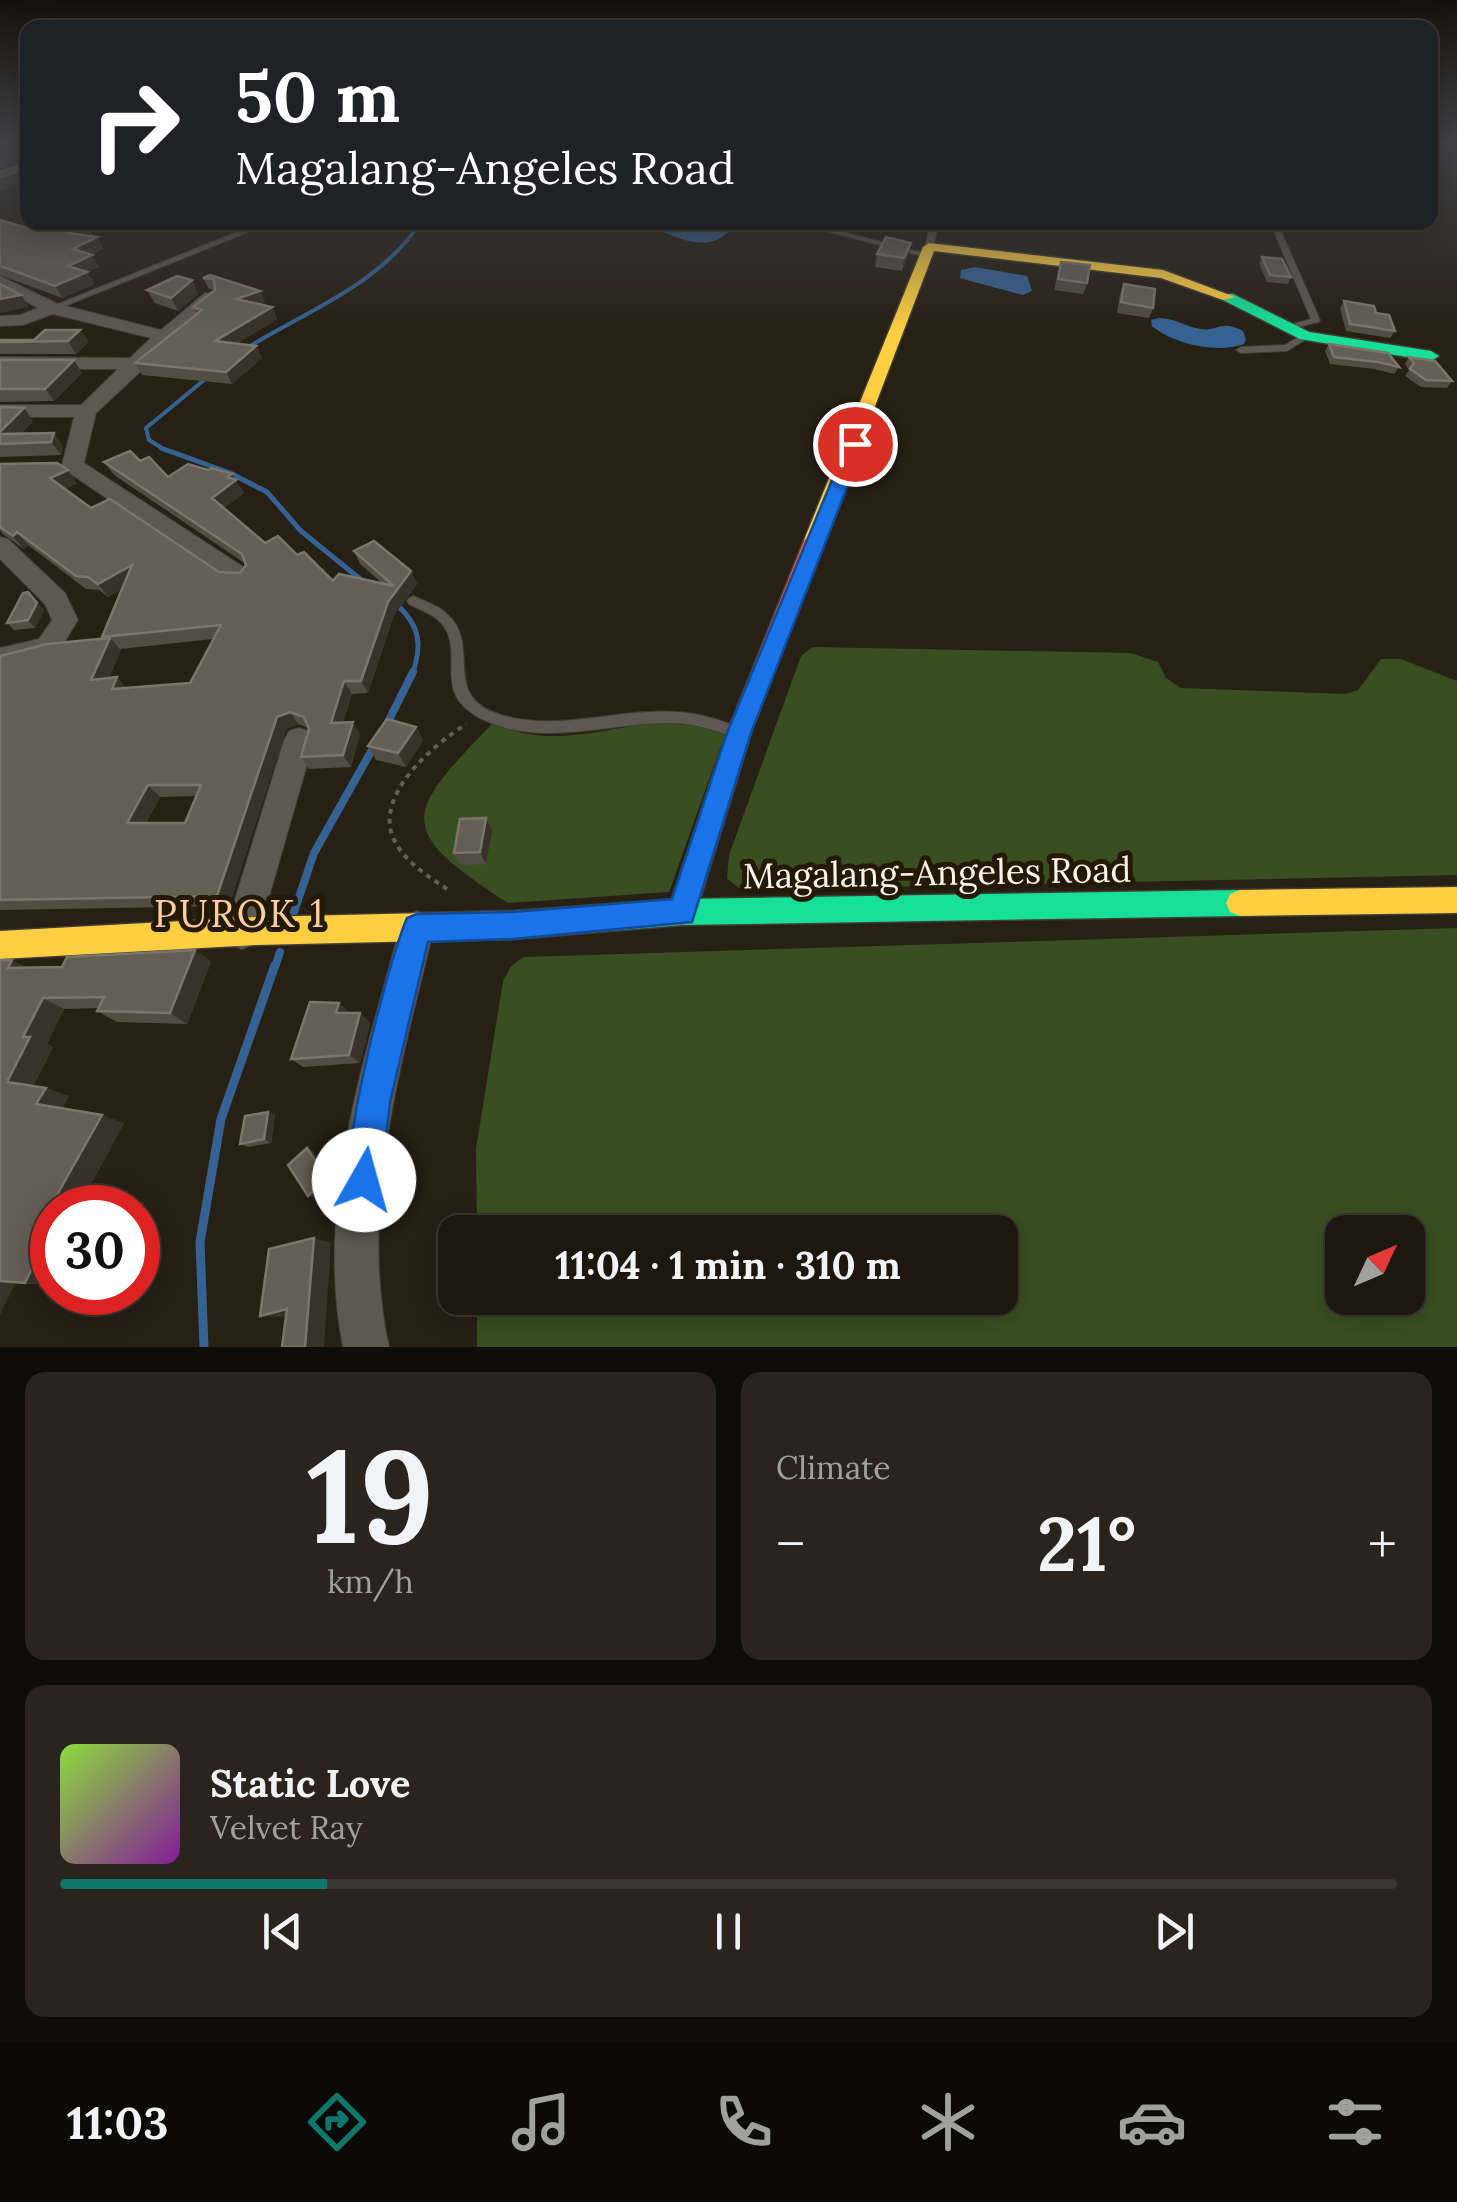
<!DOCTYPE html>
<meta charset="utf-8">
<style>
body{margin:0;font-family:Lora,serif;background:#29251e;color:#f1f3f6;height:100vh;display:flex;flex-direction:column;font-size:38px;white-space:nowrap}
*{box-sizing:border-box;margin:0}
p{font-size:32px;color:#a0a09f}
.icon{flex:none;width:55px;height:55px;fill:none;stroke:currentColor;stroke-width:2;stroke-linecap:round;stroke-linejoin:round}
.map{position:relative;height:1347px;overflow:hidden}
.side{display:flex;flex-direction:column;gap:25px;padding:25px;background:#0f0d09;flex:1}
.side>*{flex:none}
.guide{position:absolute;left:20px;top:20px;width:1418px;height:210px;border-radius:20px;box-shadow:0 5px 25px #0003,0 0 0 2px #3a3730;background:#202124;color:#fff;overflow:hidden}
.needle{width:65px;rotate:46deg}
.buttons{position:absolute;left:1325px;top:1215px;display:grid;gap:20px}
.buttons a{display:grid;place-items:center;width:100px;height:100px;border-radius:20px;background:#1c1810;box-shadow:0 5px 25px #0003,0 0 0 2px #3a3730;font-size:50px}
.speed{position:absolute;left:30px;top:1185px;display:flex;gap:20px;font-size:50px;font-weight:700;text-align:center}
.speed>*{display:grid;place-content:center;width:130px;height:130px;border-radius:50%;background:#1c1810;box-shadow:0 5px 25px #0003,0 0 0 2px #3a3730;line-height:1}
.speed .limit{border:15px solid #d22;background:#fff;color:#111}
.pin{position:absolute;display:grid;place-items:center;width:85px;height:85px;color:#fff;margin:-42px;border:5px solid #fff;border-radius:50%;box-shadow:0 2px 10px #0007}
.me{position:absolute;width:110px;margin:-55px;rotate:7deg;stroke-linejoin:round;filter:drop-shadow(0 0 8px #0008)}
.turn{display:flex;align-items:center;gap:35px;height:210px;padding:0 50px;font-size:45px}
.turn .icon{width:130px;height:130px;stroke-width:2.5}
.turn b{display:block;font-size:70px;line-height:85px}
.big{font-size:75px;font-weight:800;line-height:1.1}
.side .card{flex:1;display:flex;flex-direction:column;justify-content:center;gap:15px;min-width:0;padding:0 35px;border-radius:20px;background:#29251e}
.side .dial{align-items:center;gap:0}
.dial b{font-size:130px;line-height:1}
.song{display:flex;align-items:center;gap:30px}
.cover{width:120px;height:120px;border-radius:15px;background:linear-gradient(135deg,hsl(90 70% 55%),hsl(290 70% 35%))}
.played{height:10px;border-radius:5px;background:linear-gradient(90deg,#0f766e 20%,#3a3730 20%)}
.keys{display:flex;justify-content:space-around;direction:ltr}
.heat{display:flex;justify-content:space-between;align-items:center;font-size:55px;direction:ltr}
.side .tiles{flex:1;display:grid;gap:25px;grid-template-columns:1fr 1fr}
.card:last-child{grid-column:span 2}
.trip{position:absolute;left:438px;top:1215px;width:580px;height:100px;border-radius:20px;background:#1c1810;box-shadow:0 5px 25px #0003,0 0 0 2px #3a3730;font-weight:800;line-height:100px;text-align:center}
.menu{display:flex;height:160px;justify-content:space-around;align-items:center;background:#0b0a06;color:#a0a09f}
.menu .icon{width:70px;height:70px}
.menu .on{color:#0f766e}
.menu b{font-size:45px;color:#f1f3f6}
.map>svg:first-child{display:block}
.green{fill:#3a4f21;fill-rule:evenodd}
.water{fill:#366293}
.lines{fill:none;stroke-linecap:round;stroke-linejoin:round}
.stream-far3{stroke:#366293;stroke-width:4}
.stream-far2{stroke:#366293;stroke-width:5}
.stream-far1{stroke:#366293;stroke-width:8}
.stream{stroke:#366293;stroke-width:9}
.lane-casing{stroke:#423c34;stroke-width:2}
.street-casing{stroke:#423c34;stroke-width:2}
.fast-casing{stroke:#423c34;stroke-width:3}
.slow-casing{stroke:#423c34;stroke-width:3}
.jam-casing{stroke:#423c34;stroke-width:3}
.path{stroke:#635f56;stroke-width:4;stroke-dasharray:5 5;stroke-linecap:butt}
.lane{fill:#5d5850;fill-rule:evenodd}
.street{fill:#5d5850;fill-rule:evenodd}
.fast{fill:#16e098;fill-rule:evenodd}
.slow{fill:#ffcf43;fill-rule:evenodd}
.jam{fill:#f24e42;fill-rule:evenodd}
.wall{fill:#514d42;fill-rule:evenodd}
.shaded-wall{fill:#383329}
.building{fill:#635f54;stroke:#7b766b;stroke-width:2.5;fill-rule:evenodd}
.route{fill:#1a73e8;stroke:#114b97;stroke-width:2.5}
.labels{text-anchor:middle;stroke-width:10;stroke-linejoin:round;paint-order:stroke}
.near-street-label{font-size:35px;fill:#fbf4e8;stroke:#231905}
.near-neighbourhood-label{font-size:38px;letter-spacing:2.5px;fill:#fecea1;stroke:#231905}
</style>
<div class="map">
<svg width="1457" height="1347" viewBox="0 0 1457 1347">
<rect width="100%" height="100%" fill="#262015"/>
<g class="green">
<polygon points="813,647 1130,653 1158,662 1166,678 1181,688 1346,694 1358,690 1381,659 1401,659 1457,681 1457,875 742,890 727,879 729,855 801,656"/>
<path d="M 495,721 C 544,754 619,723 672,721 C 689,720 709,728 726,732 L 669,892 L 508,903 C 391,828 406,813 495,721 Z"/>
<path d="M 1457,928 L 1457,1347 L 477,1347 L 477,1298 L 1000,1298 L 1000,1232 L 477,1232 L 476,1149 L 503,981 L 511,966 L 524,957 ZM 1342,1232 L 1408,1232 L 1408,1298 L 1342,1298 Z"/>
</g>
<g class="water">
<path d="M 642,223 L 704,223 L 728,232 C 704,256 669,233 642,223 Z"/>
<polygon points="975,267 1027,276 1032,291 1023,295 960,278 961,270"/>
<path d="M 1159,318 C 1175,318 1186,327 1201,329 C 1219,332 1219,319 1243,331 L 1246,339 L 1244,344 C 1216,354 1174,344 1152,326 L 1151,320 Z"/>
</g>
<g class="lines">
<g class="stream-far3">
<path d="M 247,348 C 310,309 378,286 421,222"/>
<polyline points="165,450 149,440 146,428 209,376"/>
</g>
<g class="stream-far2">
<polyline points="161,448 230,473 267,492 301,531 365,583"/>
<path d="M 396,604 C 420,625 423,645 412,675"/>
</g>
<g class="stream-far1">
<polyline points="387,724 413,672"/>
<polyline points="294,912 314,853 373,748"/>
<polyline points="275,967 280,952"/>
</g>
<polyline class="stream" points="204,1347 200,1242 221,1119 275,965"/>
<g class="lane-casing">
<g id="lane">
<polygon points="262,222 273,222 55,310 48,308"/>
<polygon points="791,222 805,222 930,255 926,257"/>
<polygon points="931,222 939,222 933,247 929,249 925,247"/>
<polygon points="1270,222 1277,222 1320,320 1319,322 1286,330 1282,327 1311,319"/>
<polygon points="1305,333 1309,336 1308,338 1287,351 1241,353 1236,350 1241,347 1285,345"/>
<path d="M 413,596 C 424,601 438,605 447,614 C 481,644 443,692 493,712 C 552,735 617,707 677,712 C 701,713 722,721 744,729 L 746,733 L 744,737 L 739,739 C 717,731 695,723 671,723 C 609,722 539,749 480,718 C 430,692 466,654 442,624 C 434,614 420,610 409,604 L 407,601 L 409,598 Z"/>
</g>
</g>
<g class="street-casing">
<g id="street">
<polygon points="0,276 58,304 161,330 205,293 217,293 217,301 192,318 185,330 96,413 84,463 248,570 251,576 248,582 230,582 65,470 62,465 74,417 0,417 0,405 81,405 118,369 0,369 0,357 130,358 151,338 53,314 23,325 0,326 0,316 20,315 38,308 0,287"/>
<polygon points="0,537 8,539 65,593 78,620 57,654 0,668 0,648 39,639 52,620 45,604 0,559"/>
<polygon points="299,728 309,731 314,740 259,932 254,944 242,949 230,944 225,932 284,740 289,731"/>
<path d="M 417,911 L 429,916 L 434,928 C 401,1065 358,1207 389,1347 L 343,1347 C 315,1206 363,1064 400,928 L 405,916 Z"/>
</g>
</g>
<g class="fast-casing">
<g id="fast">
<polygon points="1223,294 1233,294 1309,332 1431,351 1439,356 1431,361 1300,339 1223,300"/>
<polygon points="1240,890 1250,894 1254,903 1250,912 1240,916 682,925 513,939 427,941 417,937 413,927 417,917 427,913 513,911 682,899"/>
</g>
</g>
<g class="slow-casing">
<g id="slow">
<polygon points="929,243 1163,270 1235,297 1223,300 1161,278 934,251 824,540 821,545 807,545 804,540 923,247"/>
<polygon points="1457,887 1457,913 1240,916 1230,912 1226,903 1230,894 1240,890"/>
<polygon points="427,913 437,917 441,927 437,937 427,941 256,945 0,959 0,931 256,917"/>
</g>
</g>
<g class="jam-casing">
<polygon id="jam" points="814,534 824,540 751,733 696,912 692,921 682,925 672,921 668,912 727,733 804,540"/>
</g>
<path class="path" d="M 447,889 C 426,875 401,859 392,835 C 377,792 435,744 466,724"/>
<use href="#lane" class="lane"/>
<use href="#street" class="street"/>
<use href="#fast" class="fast"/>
<use href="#slow" class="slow"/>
<use href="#jam" class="jam"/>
</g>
<g class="wall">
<polygon points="0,220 30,229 86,225 93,236 97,237 103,249 91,255 99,267 87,272 94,284 62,298 0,275"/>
<polygon points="911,243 908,256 902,271 875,267 877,254"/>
<polygon points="1262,257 1291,277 1288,284 1267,282 1259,264"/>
<polygon points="1061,262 1087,283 1083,294 1054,290"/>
<polygon points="210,275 260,291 265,302 259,304 272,307 277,319 236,344 256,346 262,358 232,384 142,375 135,363 197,314 193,307 215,290 209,289 203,278"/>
<polygon points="192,280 198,294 178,311 155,303 147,290"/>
<polygon points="1124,284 1153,308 1149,318 1117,313 1120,294"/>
<polygon points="1344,301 1376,313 1395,331 1390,338 1346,331 1340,308"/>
<polygon points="80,330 88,342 76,354 0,354 0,340 34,340"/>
<polygon points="1329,344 1399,367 1394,374 1374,369 1330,364 1325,351"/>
<polygon points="1409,357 1452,381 1447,388 1421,387 1405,376 1409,370 1405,364"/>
<polygon points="0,360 82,373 54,401 0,402"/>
<polygon points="0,407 33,421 21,434 54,433 63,446 61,455 0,457"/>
<path d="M 140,461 L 168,477 L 235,480 L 244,493 L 224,508 L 265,543 L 297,555 L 333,581 L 382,583 L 360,564 L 354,551 L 411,571 L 417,584 L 394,615 L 368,693 L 352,694 L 343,722 L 360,734 L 351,767 L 309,769 L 301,757 L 309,728 L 298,724 L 286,729 L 229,906 L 0,910 L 0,656 L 103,638 L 102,637 L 121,589 L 108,597 L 99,590 L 86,589 L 28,545 L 24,549 L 3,534 L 0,530 L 0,464 L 77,483 L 65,489 L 91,508 L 219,572 L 240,573 L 246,564 L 114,475 L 104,462 ZM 213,639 L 190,683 L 126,688 L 117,677 L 109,678 L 121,650 L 120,649 ZM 196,796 L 185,823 L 146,823 L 160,797 Z"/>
<polygon points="44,610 35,628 14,630 7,623"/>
<polygon points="416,727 423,740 406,767 376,760 368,746"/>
<polygon points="486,818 492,831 486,864 460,865 454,853"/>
<polygon points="195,950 211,962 187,1024 117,1022 97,1011 99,1008 64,1009 47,1044 53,1047 33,1086 69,1096 62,1108 124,1123 78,1208 52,1208 52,1285 15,1283 0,1314 12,960 26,968 62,967"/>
<polygon points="350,1012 360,1013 370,1023 360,1063 303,1067 291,1059"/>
<polygon points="268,1112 275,1115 271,1143 248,1147 240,1144"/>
</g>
<g class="shaded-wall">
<polygon points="9,152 15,163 0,169 0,156"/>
<polygon points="28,167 28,180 0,191 0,178"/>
<polygon points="86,225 93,236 68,233"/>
<polygon points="97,237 103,249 84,259 92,255 99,267 75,278 68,266 73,249"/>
<polygon points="911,243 908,256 902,271 904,258"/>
<polygon points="87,272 94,284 62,298 55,286"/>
<polygon points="192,280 198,294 178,311 171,298"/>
<polygon points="260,291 265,302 242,310 236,299"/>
<polygon points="21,295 29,307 0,313 0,299"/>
<polygon points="272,307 277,319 221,353 215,341"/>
<polygon points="80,330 88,342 76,354 68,341"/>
<polygon points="256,346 262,358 232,384 226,372"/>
<polygon points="74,360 82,373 54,401 45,389"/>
<polygon points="24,408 33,421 11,444 0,436 0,432"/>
<polygon points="54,433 63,446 61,455 51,442"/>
<polygon points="68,470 77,483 60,491 50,478"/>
<polygon points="232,474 244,493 220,511 212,498 227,477"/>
<polygon points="17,532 28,545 24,549 13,536"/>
<polygon points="132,565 141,578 108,597 98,584"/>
<polygon points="411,571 417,584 394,615 368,693 361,681 388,602"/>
<polygon points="28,592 44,610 35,628 28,620"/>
<polygon points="110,638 121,650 103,692 91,680"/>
<polygon points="117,677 128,690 112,689"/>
<polygon points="344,681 352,694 339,735 331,723"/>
<polygon points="290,712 298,724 286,729 229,906 217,896 277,717"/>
<polygon points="353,722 360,734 351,767 343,755"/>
<polygon points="416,727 423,740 406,767 398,753"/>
<polygon points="148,785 160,797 140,834 127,823"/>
<polygon points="486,818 492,831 486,864 480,852"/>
<polygon points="195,950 211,962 187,1024 170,1013"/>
<polygon points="12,960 34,972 8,968"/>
<polygon points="43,998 64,1009 47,1044 53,1047 31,1091 7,1082 23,1037"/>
<polygon points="339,1003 350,1012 347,1022 336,1013"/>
<polygon points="360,1013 370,1023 360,1063 349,1055"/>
<polygon points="46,1088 69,1096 60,1113 36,1104"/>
<polygon points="268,1112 275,1115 271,1143 264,1139"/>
<polygon points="102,1115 124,1123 78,1208 52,1208 52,1219 44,1218"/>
<polygon points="307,1148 313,1151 333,1181 314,1198 308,1196"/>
<polygon points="52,1227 52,1285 25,1283"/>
<polygon points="314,1238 331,1243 324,1347 305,1347"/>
<polygon points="0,1281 15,1283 0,1314"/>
<polygon points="287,1309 307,1311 281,1317 260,1316"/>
</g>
<g class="building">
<polygon points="28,148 28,167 0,178 0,172 25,163 24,149"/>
<polygon points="0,220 30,229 46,222 76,222 86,225 68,233 97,237 73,249 92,255 68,266 87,272 55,286 0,266"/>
<polygon points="886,237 911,243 904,258 877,254"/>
<polygon points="1262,257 1282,259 1291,277 1270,275"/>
<polygon points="1061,262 1090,265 1087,283 1058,279"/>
<polygon points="210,275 260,291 236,299 272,307 215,341 256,346 226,372 135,363 202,310 193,307 215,290 214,279 203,278"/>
<polygon points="177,276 192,280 171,298 147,290"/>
<polygon points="0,284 21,295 0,299"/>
<polygon points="1124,284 1155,289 1153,308 1121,302"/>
<polygon points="1344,301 1374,306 1376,313 1389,315 1395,331 1350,324"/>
<polygon points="45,330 80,330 68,341 0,342 0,340 34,340"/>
<polygon points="1329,344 1388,353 1399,367 1378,362 1334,357"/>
<polygon points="1409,357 1435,361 1452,381 1426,380 1410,369 1414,363"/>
<polygon points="0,360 74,360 45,389 0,389"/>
<polygon points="0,407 24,408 0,432"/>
<polygon points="54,433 51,442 0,444 0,434"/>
<path d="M 130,451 L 140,461 L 149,457 L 168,477 L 188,464 L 208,470 L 212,468 L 232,474 L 227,477 L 236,480 L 212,498 L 265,543 L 278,536 L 297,555 L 304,552 L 333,581 L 339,574 L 394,586 L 354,551 L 374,541 L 411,571 L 388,602 L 361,681 L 344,681 L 331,723 L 353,722 L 343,755 L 301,757 L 309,729 L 304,717 L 290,712 L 277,717 L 217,896 L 0,900 L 0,656 L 47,644 L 110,638 L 91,680 L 117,677 L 112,689 L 190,683 L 221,625 L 102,637 L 132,565 L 98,584 L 88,577 L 76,576 L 17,532 L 13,536 L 0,527 L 0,464 L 57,463 L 68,470 L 50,478 L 91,508 L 110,499 L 219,572 L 240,573 L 246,565 L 242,554 L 104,462 ZM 148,785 L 201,785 L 185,823 L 127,823 Z"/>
<polygon points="28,592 37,603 28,620 7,623 23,593"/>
<polygon points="387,719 416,727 398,753 368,746"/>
<polygon points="486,818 480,852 454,853 460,819"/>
<polygon points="195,950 170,1013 97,1011 104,997 43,998 23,1037 30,1037 7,1082 46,1088 36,1104 102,1115 44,1218 52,1218 52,1227 25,1283 0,1281 0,960 12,960 8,968 62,967 67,957"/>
<polygon points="310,1002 339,1003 336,1013 360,1013 349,1055 291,1059"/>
<polygon points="268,1112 264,1139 240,1144 245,1116"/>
<polygon points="307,1148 327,1178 308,1196 288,1165"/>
<polygon points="314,1238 305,1347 282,1347 287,1309 260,1316 269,1249"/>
</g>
<linearGradient id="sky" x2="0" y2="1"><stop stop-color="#15120c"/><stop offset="0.43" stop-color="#414246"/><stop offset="1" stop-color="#414246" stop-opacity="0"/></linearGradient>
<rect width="1457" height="333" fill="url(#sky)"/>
<path class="route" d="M 855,438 L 864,444 L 751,733 L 692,922 L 513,939 L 428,942 L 390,1102 L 381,1180 L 376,1192 L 364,1197 L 352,1192 C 337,1155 389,960 407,918 L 417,914 L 513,912 L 672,899 L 727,733 L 847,444 Z"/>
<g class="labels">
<g class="near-street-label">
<text transform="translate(937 873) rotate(-1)" y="12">Magalang-Angeles Road</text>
</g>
<g class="near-neighbourhood-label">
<text x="240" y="927">PUROK 1</text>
</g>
</g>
</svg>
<div class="buttons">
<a><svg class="needle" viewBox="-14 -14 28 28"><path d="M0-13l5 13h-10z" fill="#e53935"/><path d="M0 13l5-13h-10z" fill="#a0a09f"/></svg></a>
</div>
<div class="speed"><div class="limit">30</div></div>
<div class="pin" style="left:855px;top:444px;background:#d93025"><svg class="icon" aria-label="arrive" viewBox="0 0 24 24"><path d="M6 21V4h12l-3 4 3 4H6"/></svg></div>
<svg class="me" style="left:364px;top:1180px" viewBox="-20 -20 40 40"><circle r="19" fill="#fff"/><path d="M0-13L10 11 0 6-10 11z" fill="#1a73e8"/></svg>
<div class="trip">11:04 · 1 min · 310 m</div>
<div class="guide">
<div class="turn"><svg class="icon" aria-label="right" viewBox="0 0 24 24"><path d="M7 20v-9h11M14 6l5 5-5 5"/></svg><div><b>50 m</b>Magalang-Angeles Road</div></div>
</div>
</div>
<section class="side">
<div class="tiles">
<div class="card dial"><b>19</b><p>km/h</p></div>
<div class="card"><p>Climate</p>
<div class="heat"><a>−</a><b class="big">21°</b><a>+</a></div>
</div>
<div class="card">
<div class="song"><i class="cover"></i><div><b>Static Love</b><p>Velvet Ray</p></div></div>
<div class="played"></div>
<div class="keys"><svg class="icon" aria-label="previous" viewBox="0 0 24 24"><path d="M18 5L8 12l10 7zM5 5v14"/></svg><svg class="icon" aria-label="pause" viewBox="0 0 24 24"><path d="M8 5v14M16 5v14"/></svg><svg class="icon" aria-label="next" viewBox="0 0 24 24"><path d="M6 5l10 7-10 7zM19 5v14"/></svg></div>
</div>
</div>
</section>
<nav class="menu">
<b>11:03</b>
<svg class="icon on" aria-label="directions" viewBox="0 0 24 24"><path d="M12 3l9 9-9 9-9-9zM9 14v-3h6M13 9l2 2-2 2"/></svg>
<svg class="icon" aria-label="music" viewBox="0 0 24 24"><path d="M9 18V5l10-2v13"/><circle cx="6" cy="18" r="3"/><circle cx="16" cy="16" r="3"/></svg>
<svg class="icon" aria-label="phone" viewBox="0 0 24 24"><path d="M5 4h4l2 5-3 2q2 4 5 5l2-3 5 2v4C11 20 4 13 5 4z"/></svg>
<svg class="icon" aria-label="climate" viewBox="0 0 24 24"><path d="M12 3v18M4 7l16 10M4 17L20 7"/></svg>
<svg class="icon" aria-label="car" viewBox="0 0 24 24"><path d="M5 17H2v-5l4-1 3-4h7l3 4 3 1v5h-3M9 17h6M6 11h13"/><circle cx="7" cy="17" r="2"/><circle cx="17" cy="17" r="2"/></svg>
<svg class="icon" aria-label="filters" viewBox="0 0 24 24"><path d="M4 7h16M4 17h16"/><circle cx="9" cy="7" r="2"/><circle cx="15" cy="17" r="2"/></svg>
</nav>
